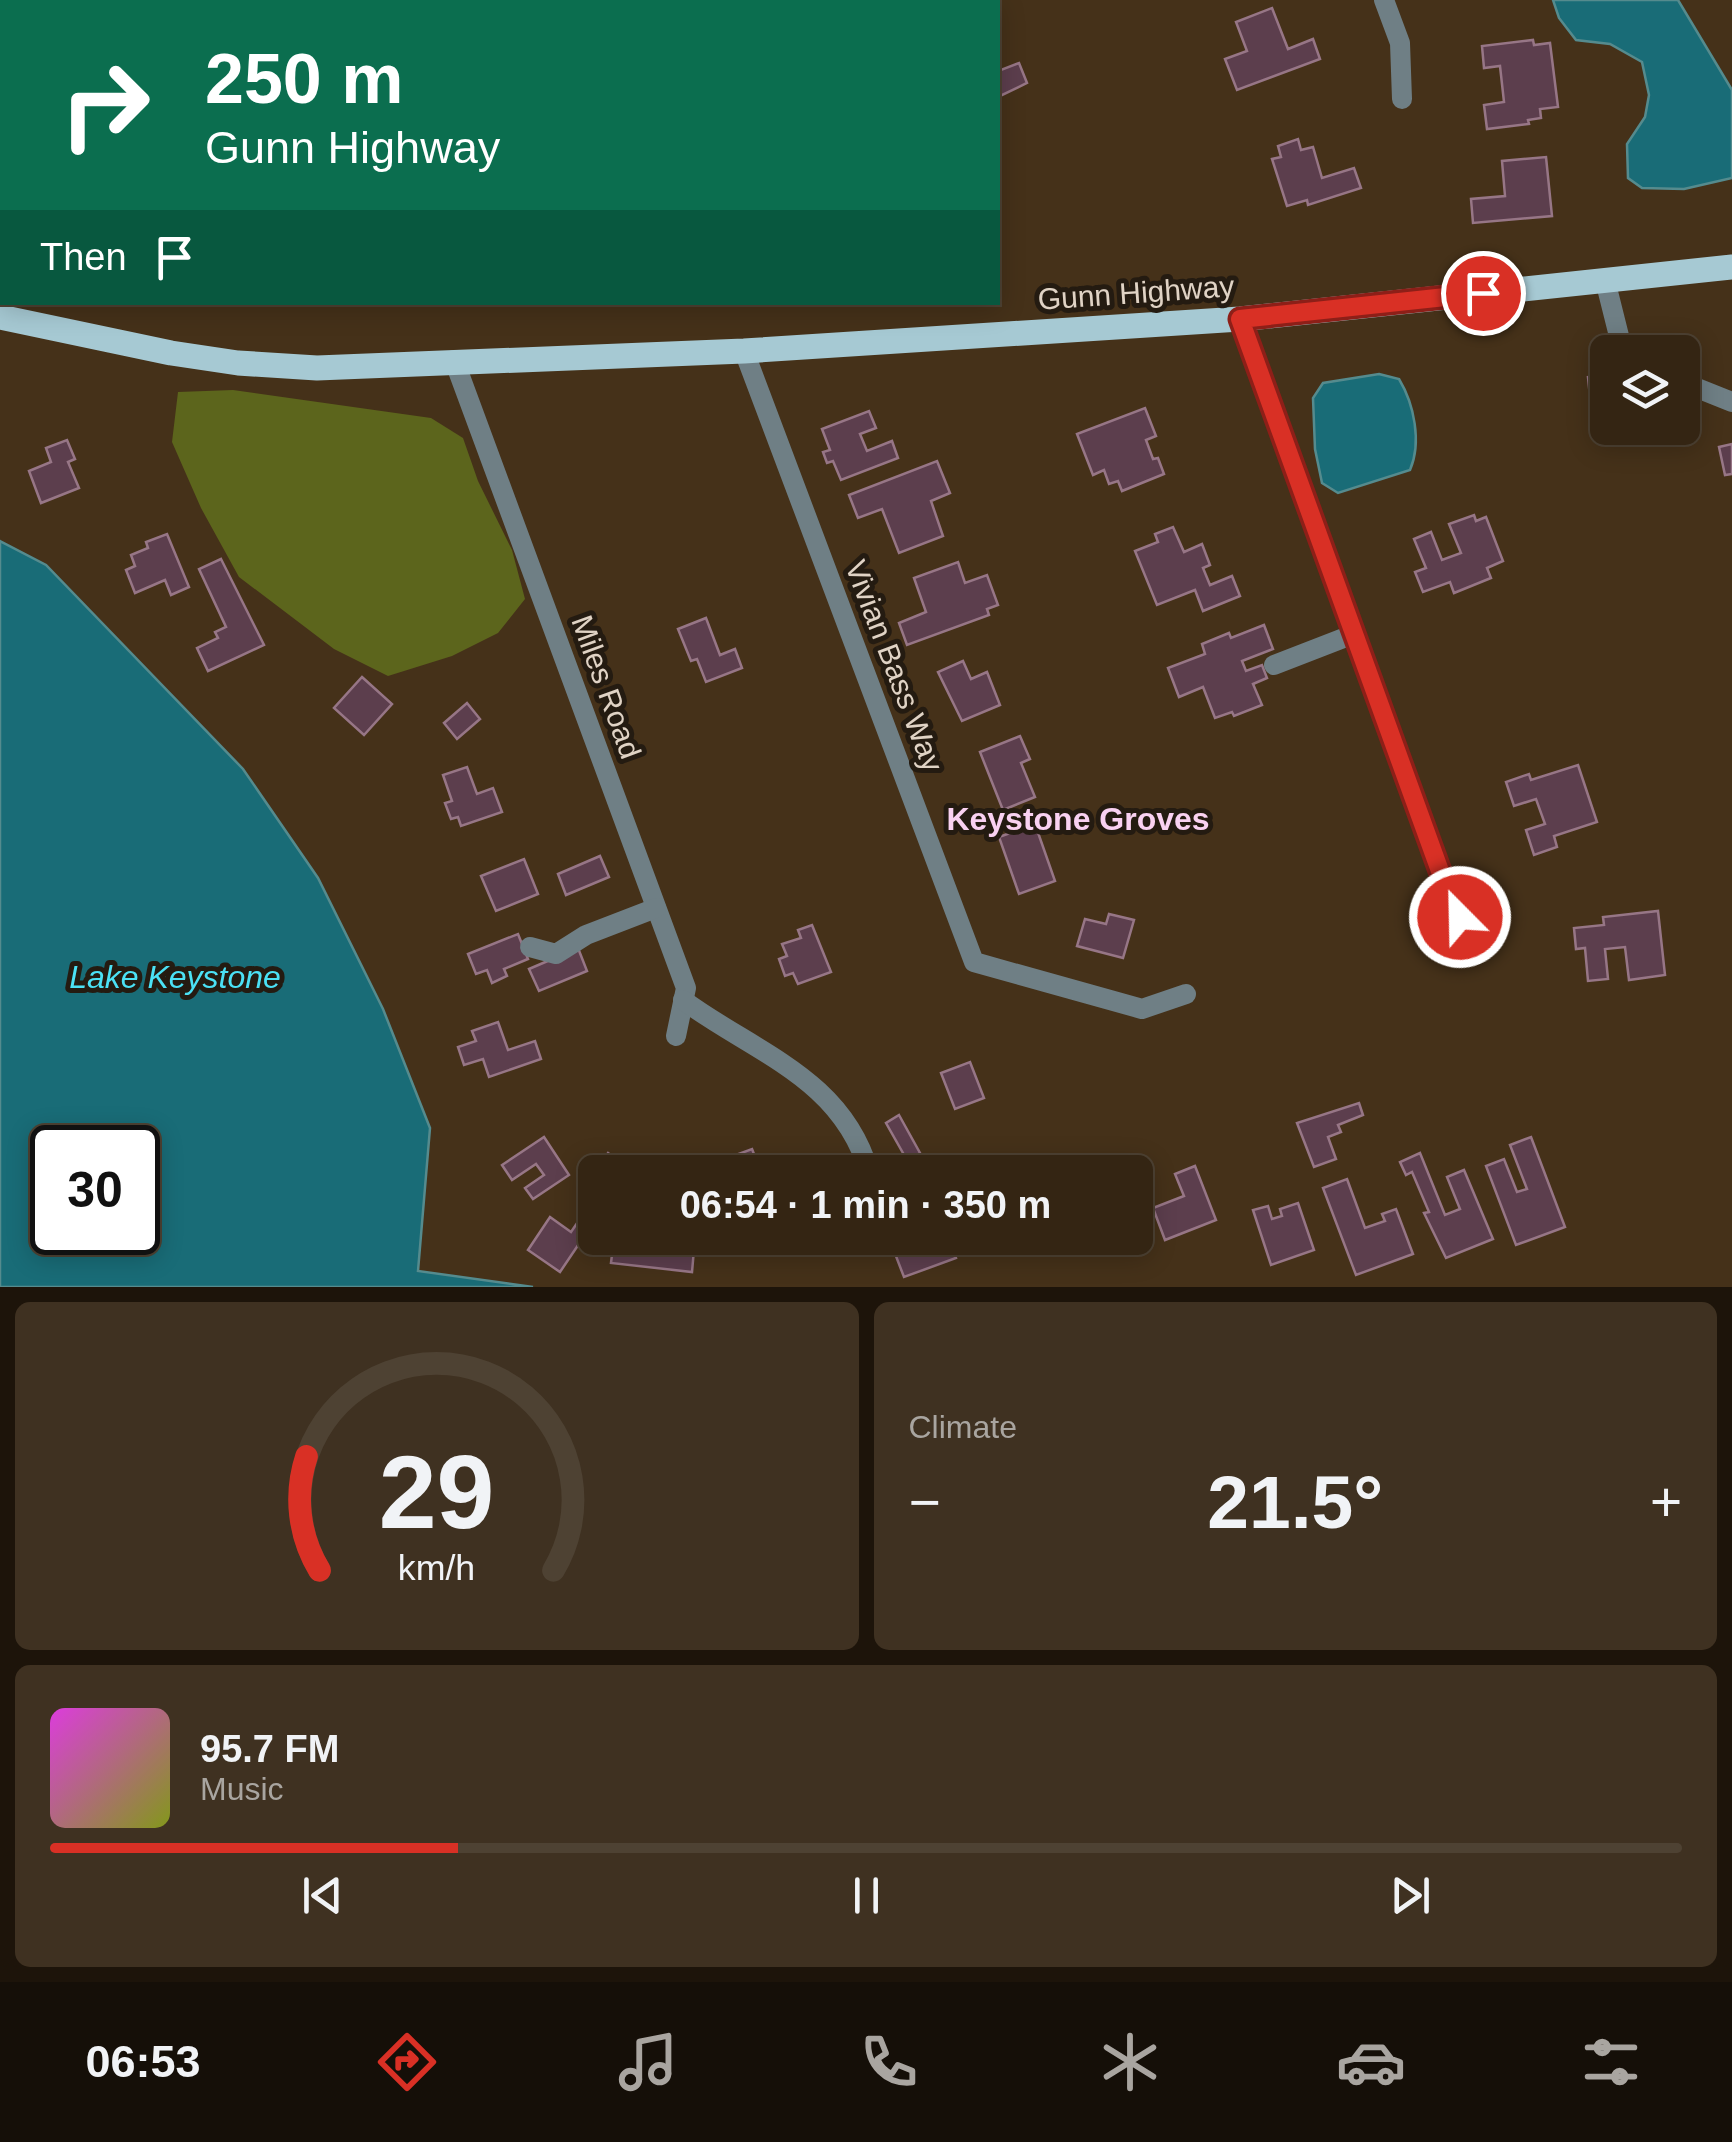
<!DOCTYPE html>
<meta charset="utf-8">
<style>
body{margin:0;font-family:Helvetica,sans-serif;background:#3f3121;color:#f1f3f6;height:100vh;display:flex;flex-direction:column;font-size:38px;white-space:nowrap}
*{box-sizing:border-box;margin:0}
p{font-size:32px;color:#a9a5a0}
.icon{flex:none;width:55px;height:55px;fill:none;stroke:currentColor;stroke-width:2;stroke-linecap:round;stroke-linejoin:round}
.map{position:relative;height:1287px;overflow:hidden}
.details{display:flex;flex-direction:column;gap:15px;padding:15px;background:#1d140a;flex:1}
.details>*{flex:none}
.guide{position:absolute;left:0px;top:0px;width:1000px;height:305px;box-shadow:0 5px 25px #0003,0 0 0 2px #4e4233;background:#0b6e4f;color:#fff;overflow:hidden}
.tools{position:absolute;left:1590px;top:335px;display:grid;gap:20px}
.tools a{display:grid;place-items:center;width:110px;height:110px;border-radius:15px;background:#342513;box-shadow:0 5px 25px #0003,0 0 0 2px #4e4233;font-size:50px}
.speed{position:absolute;left:30px;top:1125px;display:flex;gap:20px;font-size:50px;font-weight:700;text-align:center}
.speed>*{display:grid;place-content:center;width:130px;height:130px;border-radius:50%;background:#342513;box-shadow:0 5px 25px #0003,0 0 0 2px #4e4233;line-height:1}
.speed .limit{border:5px solid #111;border-radius:15px;background:#fff;color:#111}
.pin{position:absolute;display:grid;place-items:center;width:85px;height:85px;color:#fff;margin:-42px;border:5px solid #fff;border-radius:50%;box-shadow:0 2px 10px #0007}
.me{position:absolute;width:110px;margin:-55px;rotate:337deg;stroke-linejoin:round;filter:drop-shadow(0 0 8px #0008)}
.turn{display:flex;align-items:center;gap:35px;height:210px;padding:0 40px;font-size:45px}
.turn .icon{width:130px;height:130px;stroke-width:2.5}
.turn b{display:block;font-size:70px;line-height:85px}
.then{display:flex;align-items:center;height:95px;padding:0 40px;background:#0003;gap:20px;font-size:38px}
.big{font-size:75px;font-weight:700;line-height:1.1}
.details .tile{flex:1;display:flex;flex-direction:column;justify-content:center;gap:15px;min-width:0;padding:0 35px;border-radius:15px;background:#3f3121}
.details .dial{align-items:center;gap:0}
.dial svg{height:260px;overflow:visible;fill:none;stroke:#4e4233;stroke-width:7;stroke-linecap:round;text-anchor:middle}
.dial text{fill:#f1f3f6;stroke:none}
.song{display:flex;align-items:center;gap:30px}
.cover{width:120px;height:120px;border-radius:15px;background:linear-gradient(135deg,hsl(300 70% 55%),hsl(70 70% 35%))}
.played{height:10px;border-radius:5px;background:linear-gradient(90deg,#d93025 25%,#4e4233 25%)}
.keys{display:flex;justify-content:space-around;direction:ltr}
.heat{display:flex;justify-content:space-between;align-items:center;font-size:55px;direction:ltr}
.details .tiles{flex:1;display:grid;gap:15px;grid-template-columns:1fr 1fr}
.tile:last-child{grid-column:span 2}
.trip{position:absolute;left:578px;top:1155px;width:575px;height:100px;border-radius:15px;background:#342513;box-shadow:0 5px 25px #0003,0 0 0 2px #4e4233;font-weight:700;line-height:100px;text-align:center}
.tabs{display:flex;height:160px;justify-content:space-around;align-items:center;background:#150f08;color:#a9a5a0}
.tabs .icon{width:70px;height:70px}
.tabs .selected{color:#d93025}
.tabs b{font-size:45px;color:#f1f3f6}
.map>svg:first-child{display:block}
.forest{fill:#5c651c}
.water{fill:#196c77;stroke:#558b8e;stroke-width:2.5;fill-rule:evenodd}
.building{fill:#5c3e4d;stroke:#977686;stroke-width:2.5}
.lines{fill:none;stroke-linecap:round;stroke-linejoin:round}
.minor{stroke:#6f7f85;stroke-width:20}
.major{stroke:#a6c9d3;stroke-width:25}
.route-casing{stroke:#8d1f18;stroke-width:25}
.route{stroke:#d93025;stroke-width:18}
.labels{text-anchor:middle;stroke-width:10;stroke-linejoin:round;paint-order:stroke}
.street-label{font-size:30px;fill:#e0d3c5;stroke:#241b11}
.neighbourhood-label{font-size:32px;font-weight:bold;fill:#f9d1f1;stroke:#241b11}
.water-label{font-size:32px;font-style:italic;fill:#4be1f5;stroke:#241b11}
</style>
<div class="map">
<svg width="1732" height="1287" viewBox="0 0 1732 1287">
<rect width="100%" height="100%" fill="#453119"/>
<g class="forest">
<polygon points="130,0 605,0 605,2 127,2"/>
<polygon points="233,390 431,418 463,438 478,481 512,550 525,599 498,633 452,656 388,676 334,649 239,577 201,508 172,442 178,392"/>
</g>
<g class="water">
<polygon points="1553,0 1678,0 1732,90 1732,178 1684,189 1642,188 1628,178 1627,144 1645,117 1649,95 1642,62 1610,44 1576,40 1559,18"/>
<path d="M 1379,374 L 1399,379 C 1414,404 1422,442 1410,470 L 1338,493 L 1322,483 L 1315,449 L 1313,398 L 1323,383 Z"/>
<path d="M 0,541 L 46,565 L 243,769 L 318,878 L 383,1009 L 430,1128 L 418,1271 L 533,1287 L 0,1287 ZM 52,1148 L 138,1148 L 138,1232 L 52,1232 Z"/>
</g>
<g class="building">
<polygon points="1272,8 1288,49 1313,39 1320,59 1237,90 1225,59 1247,51 1236,22"/>
<polygon points="1533,40 1534,45 1550,43 1558,107 1540,109 1541,118 1528,120 1529,124 1487,129 1484,105 1504,102 1500,66 1484,68 1482,46"/>
<polygon points="1019,63 1027,83 998,97 998,71"/>
<polygon points="1298,139 1301,150 1313,147 1322,178 1354,168 1361,188 1308,205 1307,200 1287,206 1272,159 1281,157 1278,146"/>
<polygon points="1546,157 1552,216 1473,223 1471,199 1505,196 1502,161"/>
<polygon points="1608,375 1608,405 1591,407 1588,377"/>
<polygon points="1145,408 1156,436 1146,440 1153,459 1158,458 1164,474 1122,491 1118,481 1109,484 1104,470 1093,475 1077,434"/>
<polygon points="869,411 876,428 860,434 867,451 892,441 898,458 841,480 833,461 827,463 823,452 830,450 822,429"/>
<polygon points="67,440 75,459 68,462 79,488 41,503 29,471 51,462 46,448"/>
<polygon points="1732,444 1732,474 1725,475 1719,447"/>
<polygon points="937,461 950,493 931,501 943,536 899,553 882,509 858,518 849,495"/>
<polygon points="1474,515 1476,521 1486,517 1503,561 1487,568 1491,578 1454,593 1450,582 1423,592 1415,572 1426,568 1414,539 1431,532 1442,560 1461,553 1449,524"/>
<polygon points="1173,527 1184,552 1202,544 1210,565 1203,568 1210,585 1232,576 1240,596 1203,611 1195,590 1157,605 1135,551 1158,542 1155,534"/>
<polygon points="167,534 189,587 171,595 165,580 135,593 126,570 135,566 131,555 148,548 146,542"/>
<polygon points="221,559 264,645 208,671 197,648 218,638 215,632 226,627 199,569"/>
<polygon points="958,562 965,583 987,575 998,605 987,609 989,615 907,645 899,623 926,612 914,578"/>
<polygon points="706,618 720,655 735,649 742,668 706,682 697,659 691,661 678,629"/>
<polygon points="1264,625 1273,649 1242,661 1246,671 1262,665 1267,678 1253,684 1262,705 1234,716 1232,712 1215,718 1203,687 1179,697 1168,668 1205,654 1202,644 1229,633 1231,638"/>
<polygon points="963,661 971,679 987,672 1000,705 962,721 938,672"/>
<polygon points="362,677 392,704 364,735 334,708"/>
<polygon points="467,703 480,719 457,739 444,723"/>
<polygon points="1020,736 1030,759 1021,763 1035,797 1003,810 980,752"/>
<polygon points="1578,765 1597,822 1554,836 1557,847 1534,855 1526,830 1545,824 1536,799 1514,806 1506,782 1529,774 1531,780"/>
<polygon points="467,767 477,794 493,788 502,812 461,826 458,817 451,819 445,803 452,801 443,775"/>
<polygon points="1035,824 1055,881 1019,894 999,837"/>
<polygon points="600,856 609,877 566,895 558,874"/>
<polygon points="524,859 538,894 496,911 481,876"/>
<polygon points="1658,911 1665,975 1629,980 1625,947 1605,949 1608,979 1588,981 1585,948 1576,949 1574,928 1604,925 1603,917"/>
<polygon points="1109,914 1134,920 1123,958 1077,946 1085,919 1106,924"/>
<polygon points="812,925 831,972 798,984 793,973 785,976 779,959 787,956 782,944 801,938 798,930"/>
<polygon points="518,934 528,959 504,969 507,976 492,983 487,970 476,974 468,954"/>
<polygon points="578,948 587,971 539,991 529,969"/>
<polygon points="498,1022 508,1050 535,1041 541,1059 489,1077 483,1059 464,1065 458,1047 476,1041 472,1031"/>
<polygon points="970,1062 984,1098 955,1109 941,1073"/>
<polygon points="1359,1103 1363,1115 1338,1125 1341,1132 1328,1137 1336,1159 1314,1167 1297,1123"/>
<polygon points="899,1115 920,1153 907,1160 886,1123"/>
<polygon points="544,1137 569,1175 533,1199 525,1188 544,1175 536,1164 512,1180 502,1165"/>
<polygon points="1531,1137 1565,1227 1516,1245 1486,1166 1504,1159 1517,1192 1527,1189 1510,1145"/>
<polygon points="752,1149 761,1172 740,1172 733,1156"/>
<polygon points="608,1153 626,1167 622,1172 595,1171"/>
<polygon points="1420,1153 1445,1215 1460,1209 1447,1177 1464,1170 1493,1239 1446,1258 1424,1213 1429,1212 1412,1172 1406,1175 1400,1162"/>
<polygon points="1075,1156 1077,1166 1117,1157 1121,1172 1062,1172 1059,1159"/>
<polygon points="1195,1166 1216,1220 1165,1240 1153,1208 1184,1196 1175,1174"/>
<polygon points="1347,1179 1365,1228 1385,1221 1382,1214 1396,1209 1413,1254 1356,1275 1323,1188"/>
<polygon points="1298,1203 1314,1250 1271,1265 1253,1210 1268,1206 1272,1219 1282,1216 1280,1209"/>
<polygon points="582,1216 593,1223 560,1272 528,1250 550,1217 571,1232"/>
<polygon points="614,1238 695,1238 692,1272 611,1263"/>
<polygon points="717,1238 757,1238 758,1242 720,1250"/>
<polygon points="889,1238 949,1238 956,1258 904,1277"/>
</g>
<g class="lines">
<g class="minor">
<polyline points="1384,0 1400,43 1402,99"/>
<polyline points="1605,280 1623,352"/>
<polyline points="1240,319 1444,882 1453,889 1467,945"/>
<polyline points="744,351 974,962 1142,1009 1186,994"/>
<polyline points="454,360 686,988 676,1036"/>
<polyline points="1682,382 1732,402"/>
<polyline points="1274,665 1354,634"/>
<polyline points="530,947 556,954 586,935 656,908"/>
<path d="M 683,1000 C 755,1053 842,1078 869,1172"/>
</g>
<polyline class="major" points="0,317 171,353 238,363 317,368 744,351 1240,319 1732,267"/>
</g>
<g class="lines">
<g class="route-casing">
<polyline id="route" points="1460,917 1453,888 1444,882 1240,319 1483,293"/>
</g>
<use href="#route" class="route"/>
</g>
<g class="labels">
<g class="street-label">
<text transform="translate(1136 293) rotate(-4)" y="10">Gunn Highway</text>
<text transform="translate(894 666) rotate(69)" y="10">Vivian Bass Way</text>
<text transform="translate(606 687) rotate(70)" y="10">Miles Road</text>
</g>
<g class="neighbourhood-label">
<text x="1078" y="830">Keystone Groves</text>
</g>
<g class="water-label">
<text x="175" y="988">Lake Keystone</text>
</g>
</g>
</svg>
<div class="tools">
<a><svg class="icon" aria-label="layers" viewBox="0 0 24 24"><path d="M12 4l9 5-9 5-9-5zM3 14l9 5 9-5"/></svg></a>
</div>
<div class="speed"><div class="limit">30</div></div>
<div class="pin" style="left:1483px;top:293px;background:#d93025"><svg class="icon" aria-label="arrive" viewBox="0 0 24 24"><path d="M6 21V4h12l-3 4 3 4H6"/></svg></div>
<svg class="me" style="left:1460px;top:917px" viewBox="-20 -20 40 40"><circle r="17" fill="#d93025" stroke="#fff" stroke-width="3"/><path d="M0-11L8 9 0 5-8 9z" fill="#fff"/></svg>
<div class="trip">06:54 · 1 min · 350 m</div>
<div class="guide">
<div class="turn"><svg class="icon" aria-label="right" viewBox="0 0 24 24"><path d="M7 20v-9h11M14 6l5 5-5 5"/></svg><div><b>250 m</b>Gunn Highway</div></div>
<div class="then">Then<svg class="icon" aria-label="arrive" viewBox="0 0 24 24"><path d="M6 21V4h12l-3 4 3 4H6"/></svg></div>
</div>
</div>
<section class="details">
<div class="tiles">
<div class="tile dial"><svg viewBox="0 0 100 80">
<path d="M14 69A42 42 0 1 1 86 69"/>
<path d="M14 69A42 42 0 0 1 10 34" stroke="#d93025"/>
<text x="50" y="56" font-size="32" font-weight="700">29</text>
<text x="50" y="72" font-size="11">km/h</text>
</svg></div>
<div class="tile"><p>Climate</p>
<div class="heat"><a>−</a><b class="big">21.5°</b><a>+</a></div>
</div>
<div class="tile">
<div class="song"><i class="cover"></i><div><b>95.7 FM</b><p>Music</p></div></div>
<div class="played"></div>
<div class="keys"><svg class="icon" aria-label="previous" viewBox="0 0 24 24"><path d="M18 5L8 12l10 7zM5 5v14"/></svg><svg class="icon" aria-label="pause" viewBox="0 0 24 24"><path d="M8 5v14M16 5v14"/></svg><svg class="icon" aria-label="next" viewBox="0 0 24 24"><path d="M6 5l10 7-10 7zM19 5v14"/></svg></div>
</div>
</div>
</section>
<nav class="tabs">
<b>06:53</b>
<svg class="icon selected" aria-label="directions" viewBox="0 0 24 24"><path d="M12 3l9 9-9 9-9-9zM9 14v-3h6M13 9l2 2-2 2"/></svg>
<svg class="icon" aria-label="music" viewBox="0 0 24 24"><path d="M9 18V5l10-2v13"/><circle cx="6" cy="18" r="3"/><circle cx="16" cy="16" r="3"/></svg>
<svg class="icon" aria-label="phone" viewBox="0 0 24 24"><path d="M5 4h4l2 5-3 2q2 4 5 5l2-3 5 2v4C11 20 4 13 5 4z"/></svg>
<svg class="icon" aria-label="climate" viewBox="0 0 24 24"><path d="M12 3v18M4 7l16 10M4 17L20 7"/></svg>
<svg class="icon" aria-label="car" viewBox="0 0 24 24"><path d="M5 17H2v-5l4-1 3-4h7l3 4 3 1v5h-3M9 17h6M6 11h13"/><circle cx="7" cy="17" r="2"/><circle cx="17" cy="17" r="2"/></svg>
<svg class="icon" aria-label="filters" viewBox="0 0 24 24"><path d="M4 7h16M4 17h16"/><circle cx="9" cy="7" r="2"/><circle cx="15" cy="17" r="2"/></svg>
</nav>
